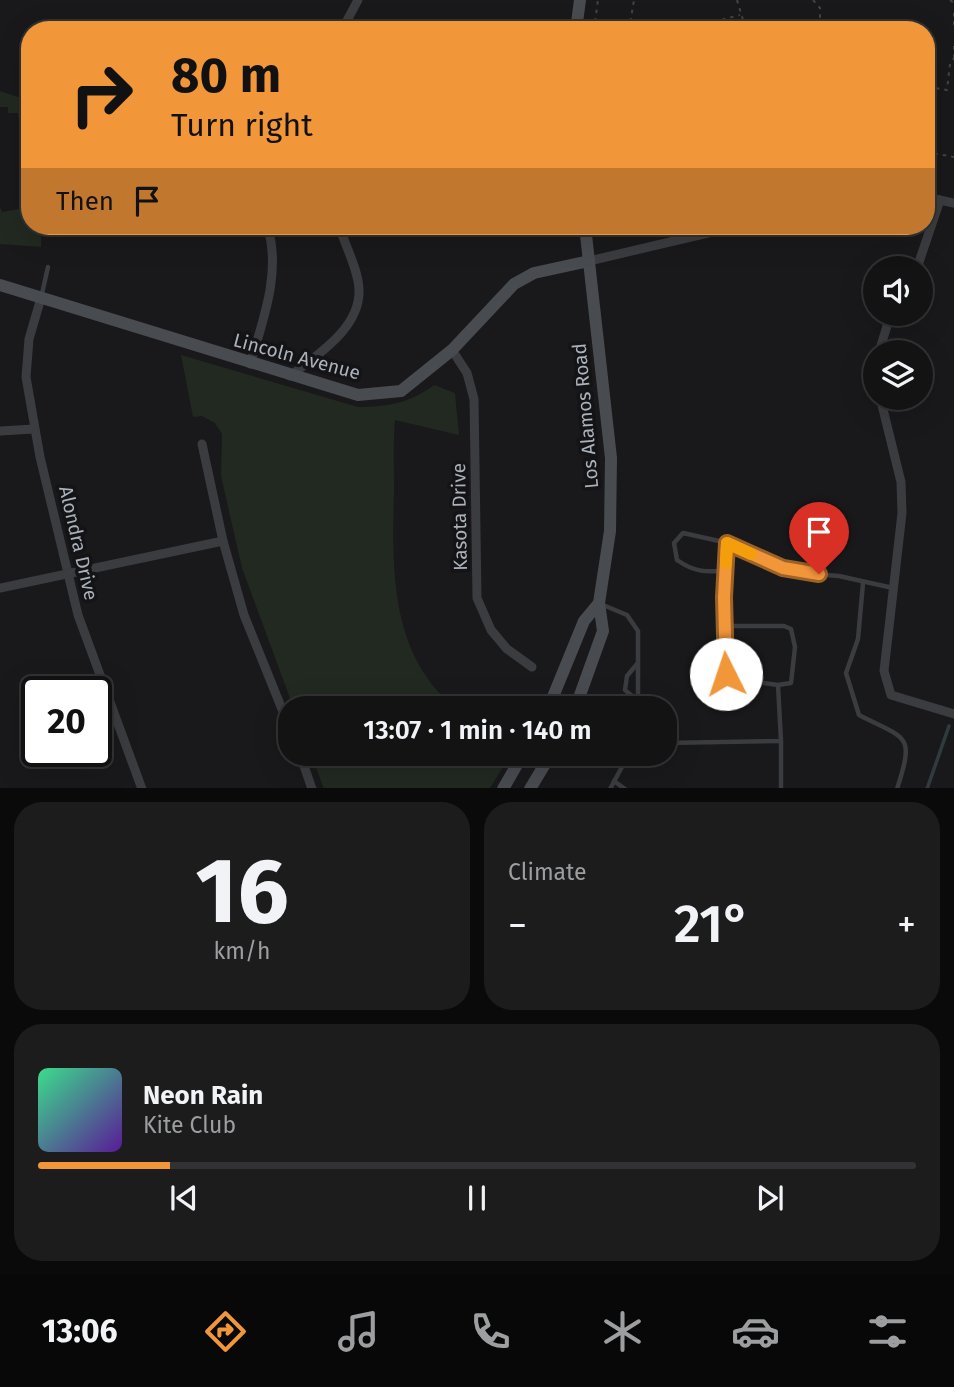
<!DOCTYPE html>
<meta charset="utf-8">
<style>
body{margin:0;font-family:"Fira Sans",sans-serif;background:#1c1c1d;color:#f1f3f6;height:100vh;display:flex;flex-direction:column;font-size:26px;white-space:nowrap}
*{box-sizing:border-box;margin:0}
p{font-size:23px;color:#9d9ea0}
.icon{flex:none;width:38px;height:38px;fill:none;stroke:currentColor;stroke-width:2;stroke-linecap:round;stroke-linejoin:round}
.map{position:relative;height:788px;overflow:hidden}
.details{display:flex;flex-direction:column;gap:14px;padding:14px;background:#0a0a0b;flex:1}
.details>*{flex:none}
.hud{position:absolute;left:21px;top:21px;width:914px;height:214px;border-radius:28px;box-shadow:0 7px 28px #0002,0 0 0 2px #323234;background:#f2963a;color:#111;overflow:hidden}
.buttons{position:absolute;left:863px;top:256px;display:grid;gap:14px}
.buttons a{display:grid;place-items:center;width:70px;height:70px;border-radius:50%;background:#131314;box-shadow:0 7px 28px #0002,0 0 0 2px #323234;font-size:35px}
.speed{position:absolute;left:21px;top:676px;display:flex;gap:14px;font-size:35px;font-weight:700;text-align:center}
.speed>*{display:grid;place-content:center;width:91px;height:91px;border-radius:50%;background:#131314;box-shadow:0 7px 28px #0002,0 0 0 2px #323234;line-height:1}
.speed .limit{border:4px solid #111;border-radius:10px;background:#fff;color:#111}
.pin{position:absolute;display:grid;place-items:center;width:60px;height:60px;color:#fff;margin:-72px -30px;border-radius:50% 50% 50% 0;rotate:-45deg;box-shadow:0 0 7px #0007}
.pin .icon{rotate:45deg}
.me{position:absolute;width:77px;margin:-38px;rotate:356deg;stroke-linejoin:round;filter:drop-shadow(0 0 5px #0008)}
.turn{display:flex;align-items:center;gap:24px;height:147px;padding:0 35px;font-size:32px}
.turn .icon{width:91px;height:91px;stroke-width:2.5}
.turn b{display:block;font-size:49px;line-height:60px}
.then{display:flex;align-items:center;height:66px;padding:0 35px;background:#0003;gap:14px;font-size:26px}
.big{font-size:52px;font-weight:600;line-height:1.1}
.details .card{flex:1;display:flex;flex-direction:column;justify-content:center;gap:10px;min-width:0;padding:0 24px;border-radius:28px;background:#1c1c1d}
.details .dial{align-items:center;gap:0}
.dial b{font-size:91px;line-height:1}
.song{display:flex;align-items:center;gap:21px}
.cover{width:84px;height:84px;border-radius:10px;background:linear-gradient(135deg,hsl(150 70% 55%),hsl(270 70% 35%))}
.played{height:7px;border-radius:4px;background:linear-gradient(90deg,#f2963a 15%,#323234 15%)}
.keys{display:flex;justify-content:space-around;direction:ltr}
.heat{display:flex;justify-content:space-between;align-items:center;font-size:38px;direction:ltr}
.details .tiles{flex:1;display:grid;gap:14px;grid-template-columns:1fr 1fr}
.card:last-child{grid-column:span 2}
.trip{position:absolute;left:278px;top:696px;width:399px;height:70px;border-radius:28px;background:#131314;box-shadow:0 7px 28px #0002,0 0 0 2px #323234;font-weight:600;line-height:70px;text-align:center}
.tabs{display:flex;height:112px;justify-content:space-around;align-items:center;background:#080808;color:#9d9ea0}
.tabs .icon{width:49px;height:49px}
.tabs .selected{color:#f2963a}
.tabs b{font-size:32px;color:#f1f3f6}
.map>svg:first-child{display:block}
.green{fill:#212921}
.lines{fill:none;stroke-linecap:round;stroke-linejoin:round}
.stream{stroke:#2f3b3f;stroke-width:3.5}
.path{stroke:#404347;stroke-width:2;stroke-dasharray:3.5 5;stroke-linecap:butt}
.lane{stroke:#3a3c40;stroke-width:4.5}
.street{stroke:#3a3c40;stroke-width:9}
.secondary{stroke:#484b50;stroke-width:12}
.route-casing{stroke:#9d6226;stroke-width:18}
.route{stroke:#f2963a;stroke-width:12}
.slow{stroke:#f59e0b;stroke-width:12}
.labels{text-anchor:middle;stroke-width:7;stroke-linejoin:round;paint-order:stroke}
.street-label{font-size:19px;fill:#abb2bb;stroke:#141416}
</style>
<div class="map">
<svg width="954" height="789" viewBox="0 0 954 789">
<rect width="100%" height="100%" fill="#19191b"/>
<g class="green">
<polygon points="0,91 30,101 30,119 19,120 18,113 8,113 8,107 0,107"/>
<polygon points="0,207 2,212 30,207 30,226 41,226 41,247 0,244"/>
<path d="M 181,355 L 358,407 C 388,407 410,403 434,385 L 455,393 L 459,435 L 395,420 C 393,443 394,466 394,490 C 392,567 389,656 457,709 L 294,709 L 242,568 L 221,476 L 222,434 L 215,423 L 202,416 L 193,417 Z"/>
<polygon points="311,754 511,754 490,788 324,789"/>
</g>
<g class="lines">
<polyline class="stream" points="927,789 949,726"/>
<g class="path">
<polyline points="737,0 746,30"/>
<polyline points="813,0 820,8 820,30"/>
<polyline points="950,0 954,3"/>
<polyline points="954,13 954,27"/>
<polyline points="689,28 740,15"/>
<polyline points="594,30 598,0"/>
<polyline points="629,30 634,0"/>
<polyline points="954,46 954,58"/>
<polyline points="926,95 933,96 934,88 947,90 950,64 954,58"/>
<polyline points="926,152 954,157"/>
<polyline points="609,226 624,234 662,226"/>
</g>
<g class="lane">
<polyline points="41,298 48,267"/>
<polyline points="728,543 798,573 839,576 893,588"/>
<path d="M 863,583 L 858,639 L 846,673 L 859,715 C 907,740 915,733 897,789"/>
<polyline points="603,605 627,615 638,631 638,709"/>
<path d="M 724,626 L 728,543 L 683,533 L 674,543 L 677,560 C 694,572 705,572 726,571"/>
<polyline points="637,664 627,676 625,690 638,701"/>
<polyline points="665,743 781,741 778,685 791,683 795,647 791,629 784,626 724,626 726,674 735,679 778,685"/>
<polyline points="614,781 625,789"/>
<polyline points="610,789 629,754"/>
<polyline points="781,789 781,741"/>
</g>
<g class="street">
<polyline points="342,30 358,0"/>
<polyline points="926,197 954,203"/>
<polyline points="589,261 738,226"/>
<polyline points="917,268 940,200"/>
<polyline points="41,298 29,339 26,377 40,457 78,615 142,789"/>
<polyline points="452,350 467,373 474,399 477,598 491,630 507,649 532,667"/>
<polyline points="879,352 891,313"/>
<path d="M 250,364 C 263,321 282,270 267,226"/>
<path d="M 290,376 C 317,355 361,328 359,289 C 358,269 345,245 339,226"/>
<polyline points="880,397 901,482 902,513 884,671 891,695 954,714"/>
<polyline points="0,431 34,429"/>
<polyline points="202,444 223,541 244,615 290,729"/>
<polyline points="0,588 223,541"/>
<polyline points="96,714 110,709"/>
<polyline points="300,754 312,789"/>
</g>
<g class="secondary">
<polyline points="576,30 580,0"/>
<polyline points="0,285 358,395 401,391 452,350 514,284 534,273 589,261"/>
<polyline points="548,709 584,621 599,603"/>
<polyline points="575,709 603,631 599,603 610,531 611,458 585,226"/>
<polyline points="503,789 523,754"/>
<polyline points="530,789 551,754"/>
</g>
</g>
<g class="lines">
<g class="route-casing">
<polyline id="route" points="726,674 724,597 727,543 783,568 819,574"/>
</g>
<use href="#route" class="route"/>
<polyline class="slow" points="726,563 727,543 751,554"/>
</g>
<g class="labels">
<g class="street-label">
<text transform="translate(297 356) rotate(15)" y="7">Lincoln Avenue</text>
<text transform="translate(585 416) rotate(-95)" y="7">Los Alamos Road</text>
<text transform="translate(459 517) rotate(-91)" y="7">Kasota Drive</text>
<text transform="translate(79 543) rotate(77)" y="7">Alondra Drive</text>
</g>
</g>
</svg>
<div class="buttons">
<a><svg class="icon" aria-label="sound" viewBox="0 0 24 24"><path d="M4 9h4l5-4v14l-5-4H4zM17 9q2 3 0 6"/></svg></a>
<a><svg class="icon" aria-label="layers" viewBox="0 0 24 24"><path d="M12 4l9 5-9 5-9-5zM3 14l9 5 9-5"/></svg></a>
</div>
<div class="speed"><div class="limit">20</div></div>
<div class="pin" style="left:819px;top:574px;background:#d93025"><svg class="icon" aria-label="arrive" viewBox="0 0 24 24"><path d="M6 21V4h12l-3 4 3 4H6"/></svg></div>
<svg class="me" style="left:726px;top:674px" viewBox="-20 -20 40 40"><circle r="19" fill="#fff"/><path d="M0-13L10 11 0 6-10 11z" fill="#f2963a"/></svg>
<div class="trip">13:07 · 1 min · 140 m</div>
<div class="hud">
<div class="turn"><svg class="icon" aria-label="right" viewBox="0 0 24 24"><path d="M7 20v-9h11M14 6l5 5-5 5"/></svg><div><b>80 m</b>Turn right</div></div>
<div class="then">Then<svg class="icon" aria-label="arrive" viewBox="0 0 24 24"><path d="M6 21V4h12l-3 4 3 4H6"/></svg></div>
</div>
</div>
<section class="details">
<div class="tiles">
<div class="card dial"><b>16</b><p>km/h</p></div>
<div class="card"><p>Climate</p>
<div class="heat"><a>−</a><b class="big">21°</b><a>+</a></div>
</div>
<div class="card">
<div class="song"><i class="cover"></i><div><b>Neon Rain</b><p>Kite Club</p></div></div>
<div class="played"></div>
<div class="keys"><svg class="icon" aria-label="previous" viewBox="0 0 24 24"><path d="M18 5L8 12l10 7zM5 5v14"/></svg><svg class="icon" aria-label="pause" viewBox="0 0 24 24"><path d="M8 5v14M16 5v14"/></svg><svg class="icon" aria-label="next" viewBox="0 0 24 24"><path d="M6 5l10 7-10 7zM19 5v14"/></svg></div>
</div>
</div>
</section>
<nav class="tabs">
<b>13:06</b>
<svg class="icon selected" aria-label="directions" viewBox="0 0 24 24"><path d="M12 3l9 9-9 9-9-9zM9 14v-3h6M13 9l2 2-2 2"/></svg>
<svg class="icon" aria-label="music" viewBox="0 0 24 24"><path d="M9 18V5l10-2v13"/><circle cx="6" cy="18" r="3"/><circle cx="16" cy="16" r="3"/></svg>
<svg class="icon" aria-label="phone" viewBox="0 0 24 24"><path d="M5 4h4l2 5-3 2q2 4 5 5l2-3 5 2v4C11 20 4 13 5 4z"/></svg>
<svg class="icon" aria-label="climate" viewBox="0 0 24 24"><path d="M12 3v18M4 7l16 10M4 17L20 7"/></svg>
<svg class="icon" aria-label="car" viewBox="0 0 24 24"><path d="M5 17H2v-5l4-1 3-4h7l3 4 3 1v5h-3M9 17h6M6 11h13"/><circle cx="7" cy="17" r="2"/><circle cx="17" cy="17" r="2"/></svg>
<svg class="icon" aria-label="filters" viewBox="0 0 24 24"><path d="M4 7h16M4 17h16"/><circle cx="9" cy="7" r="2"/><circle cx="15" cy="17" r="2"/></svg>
</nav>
